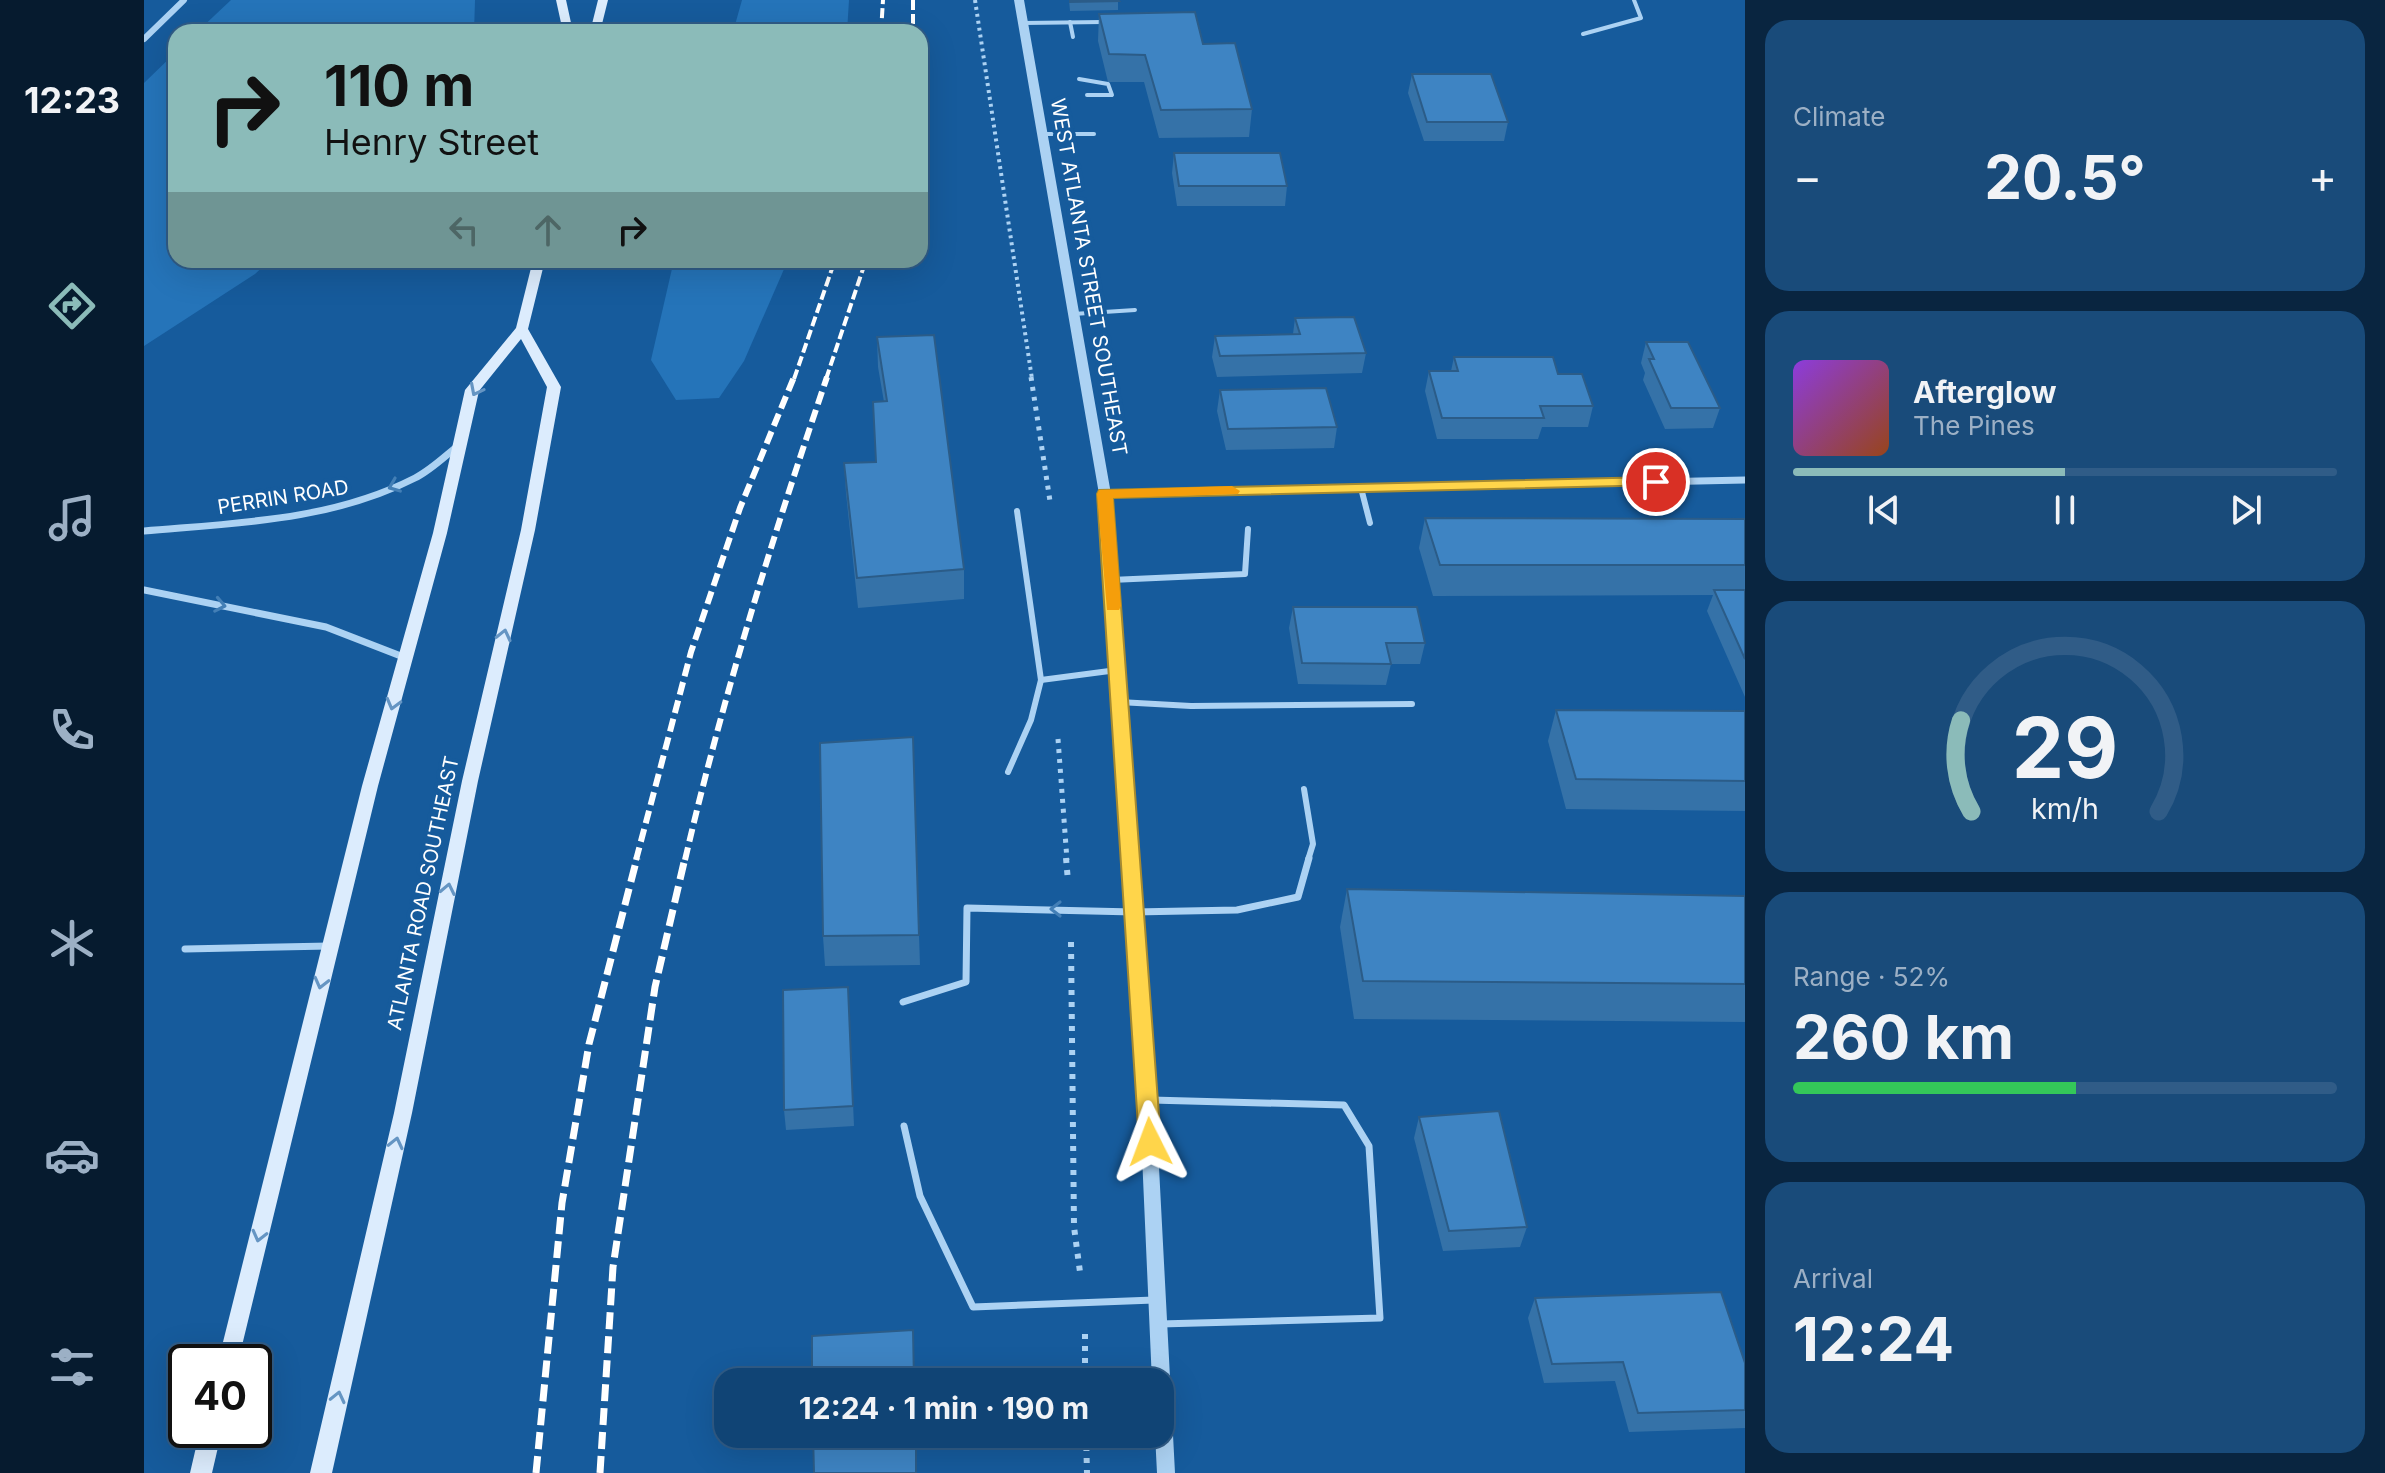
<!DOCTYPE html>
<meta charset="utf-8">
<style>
body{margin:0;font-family:Inter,sans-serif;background:#194b7a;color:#f1f3f6;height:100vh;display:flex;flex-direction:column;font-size:30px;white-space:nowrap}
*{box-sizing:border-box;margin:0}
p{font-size:26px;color:#9cb0c5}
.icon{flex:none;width:44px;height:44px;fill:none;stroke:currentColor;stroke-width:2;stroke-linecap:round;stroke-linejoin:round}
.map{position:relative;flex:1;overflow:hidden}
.drawer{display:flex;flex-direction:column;gap:20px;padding:20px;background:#092540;width:640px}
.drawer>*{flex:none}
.guide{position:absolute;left:24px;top:24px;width:760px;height:244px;border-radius:24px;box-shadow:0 8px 32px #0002,0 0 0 2px #305c87;background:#8bbbb9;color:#111;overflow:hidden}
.speed{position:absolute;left:24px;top:1344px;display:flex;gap:16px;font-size:40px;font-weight:700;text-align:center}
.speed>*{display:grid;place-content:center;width:104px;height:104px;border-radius:50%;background:#104475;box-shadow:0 8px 32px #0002,0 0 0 2px #305c87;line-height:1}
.speed .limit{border:4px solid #111;border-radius:12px;background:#fff;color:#111}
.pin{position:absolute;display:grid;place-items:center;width:68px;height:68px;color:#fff;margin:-34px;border:4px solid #fff;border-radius:50%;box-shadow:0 2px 8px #0007}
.me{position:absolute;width:88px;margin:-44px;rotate:357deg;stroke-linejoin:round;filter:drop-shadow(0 0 6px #0008)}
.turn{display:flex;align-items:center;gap:28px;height:168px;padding:0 24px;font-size:36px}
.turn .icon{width:104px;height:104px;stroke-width:2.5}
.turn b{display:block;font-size:56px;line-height:68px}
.lanes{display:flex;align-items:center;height:76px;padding:0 24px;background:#0003;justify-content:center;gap:40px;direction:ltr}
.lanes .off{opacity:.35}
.big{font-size:60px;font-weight:700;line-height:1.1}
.drawer .tile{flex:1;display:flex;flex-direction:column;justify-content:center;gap:12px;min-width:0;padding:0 28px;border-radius:24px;background:#194b7a}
.drawer .dial{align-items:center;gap:0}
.dial svg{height:208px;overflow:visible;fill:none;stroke:#305c87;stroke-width:7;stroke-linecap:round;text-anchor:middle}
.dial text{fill:#f1f3f6;stroke:none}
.song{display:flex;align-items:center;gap:24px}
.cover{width:96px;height:96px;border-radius:12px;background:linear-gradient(135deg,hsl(270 70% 55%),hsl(20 70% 35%))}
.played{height:8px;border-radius:4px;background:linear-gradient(90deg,#8bbbb9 50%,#305c87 50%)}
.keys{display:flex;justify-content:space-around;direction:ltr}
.heat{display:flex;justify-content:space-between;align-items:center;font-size:44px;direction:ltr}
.charge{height:12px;border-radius:6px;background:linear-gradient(90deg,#34c759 52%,#305c87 0)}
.trip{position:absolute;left:570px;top:1368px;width:460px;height:80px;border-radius:24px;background:#104475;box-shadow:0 8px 32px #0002,0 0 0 2px #305c87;font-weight:700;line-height:80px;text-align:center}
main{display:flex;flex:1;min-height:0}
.tab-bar{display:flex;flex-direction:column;width:144px;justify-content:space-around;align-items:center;background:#061b2f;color:#9cb0c5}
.tab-bar .icon{width:56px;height:56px}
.tab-bar .on{color:#8bbbb9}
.tab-bar b{font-size:36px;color:#f1f3f6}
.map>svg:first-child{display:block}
.green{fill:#2574b9}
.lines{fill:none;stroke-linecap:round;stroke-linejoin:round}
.path-far2{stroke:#acd2f3;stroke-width:4;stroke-dasharray:3 4;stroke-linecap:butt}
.path-far1{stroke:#acd2f3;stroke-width:5;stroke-dasharray:4 6;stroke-linecap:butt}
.path{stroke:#acd2f3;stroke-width:6;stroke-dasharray:5 7;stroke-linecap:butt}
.service-far2{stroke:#acd2f3;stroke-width:4}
.service-far1{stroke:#acd2f3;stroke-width:6}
.service{stroke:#acd2f3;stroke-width:7}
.minor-far1{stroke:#acd2f3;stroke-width:6}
.minor{stroke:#acd2f3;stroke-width:7}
.tertiary{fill:#acd2f3;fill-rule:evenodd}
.secondary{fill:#dcecfd;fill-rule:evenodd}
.rail-far2{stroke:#fff;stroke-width:4;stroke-dasharray:10 4;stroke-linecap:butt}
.rail-far1{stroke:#fff;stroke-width:6;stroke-dasharray:13 6;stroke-linecap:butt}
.rail{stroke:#fff;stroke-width:7;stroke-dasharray:17 7;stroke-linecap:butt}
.wall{fill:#3572a8}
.building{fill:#3e84c3;stroke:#2b5c88;stroke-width:2}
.oneway{stroke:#6595c3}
.oneway2{stroke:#437fb6}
.route{fill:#ffd54a;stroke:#a68a30;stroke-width:2}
.slow{fill:#f59e0b}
.labels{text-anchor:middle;stroke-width:8;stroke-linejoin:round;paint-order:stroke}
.street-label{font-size:20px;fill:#fff;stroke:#165b9c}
</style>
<main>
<nav class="tab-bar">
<b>12:23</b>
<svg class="icon on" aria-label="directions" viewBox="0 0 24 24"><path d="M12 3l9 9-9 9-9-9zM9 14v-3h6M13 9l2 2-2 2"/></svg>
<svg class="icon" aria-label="music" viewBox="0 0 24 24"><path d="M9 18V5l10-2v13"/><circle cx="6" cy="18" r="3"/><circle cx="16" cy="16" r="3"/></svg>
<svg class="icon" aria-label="phone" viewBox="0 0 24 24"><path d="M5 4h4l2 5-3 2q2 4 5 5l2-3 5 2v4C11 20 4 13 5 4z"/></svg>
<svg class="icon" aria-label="climate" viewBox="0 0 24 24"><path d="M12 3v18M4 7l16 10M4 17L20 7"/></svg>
<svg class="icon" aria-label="car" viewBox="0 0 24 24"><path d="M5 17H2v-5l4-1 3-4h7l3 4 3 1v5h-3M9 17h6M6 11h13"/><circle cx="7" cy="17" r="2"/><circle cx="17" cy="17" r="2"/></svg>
<svg class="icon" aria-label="filters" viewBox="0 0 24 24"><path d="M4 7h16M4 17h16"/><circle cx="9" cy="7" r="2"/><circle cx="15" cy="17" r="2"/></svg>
</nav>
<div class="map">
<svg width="1601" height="1473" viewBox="0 0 1601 1473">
<rect width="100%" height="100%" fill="#165b9c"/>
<g class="green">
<polygon points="87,0 331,0 330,32 53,32"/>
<polygon points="598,0 705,0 703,32 589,32"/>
<polygon points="32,52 32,260 126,260 111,274 0,346 0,83"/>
<polygon points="530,260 644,260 600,361 575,398 532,400 507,360"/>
</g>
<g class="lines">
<polyline class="path-far2" points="831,0 888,379"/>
<g class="path-far1">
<polyline points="887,377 906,501"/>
<polyline points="914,739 923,860"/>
</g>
<g class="path">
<polyline points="922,858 924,881"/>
<polyline points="927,942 930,1227 936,1272"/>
<polyline points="941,1334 941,1382"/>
<polyline points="942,1434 943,1473"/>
</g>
<g class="service-far2">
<polyline points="926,22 929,37"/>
<polyline points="879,23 959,22"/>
<polyline points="1439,34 1497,18 1490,0"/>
<polyline points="935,79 964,84 968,95 943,95"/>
<polyline points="898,134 950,134"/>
<polyline points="929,314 991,310"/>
</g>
<g class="service-far1">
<polyline points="1217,488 1226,523"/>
<polyline points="967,580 1101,574 1104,529"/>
<polyline points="897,680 973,670"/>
<polyline points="975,702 1047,706 1268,704"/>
<polyline points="864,772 887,720 897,680 873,511"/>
<polyline points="1160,789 1169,844 1164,860"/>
</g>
<g class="service">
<polyline points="41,949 185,946"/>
<polyline points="759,1002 822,982 823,908 990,912 1093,910 1154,897 1165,858"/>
<polyline points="1007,1100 1200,1105 1225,1146 1236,1318 1016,1324"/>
<polyline points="760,1126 776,1196 829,1307 1010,1300"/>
</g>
<polyline class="minor-far1" points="0,39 40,0"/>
<g class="minor">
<polyline points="961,494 1601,480"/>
<path d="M 0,531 C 91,523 187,521 271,478 C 287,470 301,456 315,445"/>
<polyline points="0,590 182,627 262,658"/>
</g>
<polygon class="tertiary" points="870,0 880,0 967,494 1012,1110 1031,1473 1013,1473 1011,1434 1016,1434 1016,1382 1008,1382 996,1110 955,494"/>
<g class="secondary">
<polygon points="412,0 422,0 429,32 419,32"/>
<polygon points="454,0 464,0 456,32 446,32"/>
<polygon points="389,260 401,260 384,329 417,387 391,530 334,781 268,1113 188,1473 166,1473 250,1113 318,781 377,530 403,387 377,339 335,391 303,533 234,786 94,1362 74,1362 218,786 289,533 321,390 372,328"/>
<polygon points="56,1430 78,1430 68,1473 46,1473"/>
</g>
<g class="rail-far2">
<polyline points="769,0 769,32"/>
<polyline points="737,32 739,0"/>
<polyline points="650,379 691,260"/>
<polyline points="682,379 722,260"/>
</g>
<g class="rail-far1">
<polyline points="492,860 547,652 596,508 650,377"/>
<path d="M 541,860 C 579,696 629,536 683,377"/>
</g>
<g class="rail">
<polyline points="392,1473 418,1203 445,1044 493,858"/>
<polyline points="456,1473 469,1267 511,987 541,858"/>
</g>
</g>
<g class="wall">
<polygon points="925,0 974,0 974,10 926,11"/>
<polygon points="955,14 1059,44 1108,109 1105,137 1015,138 1000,82 964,82 954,41"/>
<polygon points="1268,74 1364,122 1360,141 1280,141 1264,93"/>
<polygon points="1030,153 1143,186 1141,206 1033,206 1028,173"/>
<polygon points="1151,318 1222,353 1218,373 1073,377 1068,357 1071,336 1149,334"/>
<polygon points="733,337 820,569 820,599 714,608 702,493 700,463 732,462 729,402 740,402 734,367"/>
<polygon points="1502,342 1576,408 1569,428 1521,429 1499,380 1501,373 1497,363"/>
<polygon points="1310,357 1414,374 1449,406 1444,427 1398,427 1394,439 1293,439 1281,391 1285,371 1307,371"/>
<polygon points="1076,390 1193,427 1190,448 1082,450 1073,411"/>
<polygon points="1281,518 1601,519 1601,697 1563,611 1569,595 1289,596 1275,548"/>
<polygon points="1149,607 1281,643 1276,664 1247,664 1242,685 1154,684 1145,628"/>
<polygon points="1412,710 1601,711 1601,811 1422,809 1404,741"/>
<polygon points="1203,889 1601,896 1601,1022 1210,1019 1196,927"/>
<polygon points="775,935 776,965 681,966 679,936"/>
<polygon points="704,987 710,1126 642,1130 640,1110"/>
<polygon points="1275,1117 1383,1227 1376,1247 1299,1251 1270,1138"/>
<polygon points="1391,1298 1601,1363 1601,1428 1485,1432 1471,1381 1400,1383 1384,1318"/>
</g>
<g class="building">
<polygon points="926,0 974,0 975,1 926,2"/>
<polygon points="1051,12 1059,44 1091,43 1108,109 1017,110 1001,55 965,54 955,14"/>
<polygon points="1268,74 1347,74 1364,122 1283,122"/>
<polygon points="1030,153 1136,153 1143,186 1035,186"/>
<polygon points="1210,317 1222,353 1076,356 1071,336 1156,334 1151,318"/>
<polygon points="790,335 820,569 713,578 700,463 732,462 729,402 743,401 733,337"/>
<polygon points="1502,342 1544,342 1576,408 1527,408 1505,359 1510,359"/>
<polygon points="1310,357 1409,357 1414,374 1438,374 1449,406 1396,406 1400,418 1298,418 1285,371 1314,371"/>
<polygon points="1182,388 1193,427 1084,429 1076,390"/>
<polygon points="1281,518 1601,519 1601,565 1296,565"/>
<polygon points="1570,590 1601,590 1601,659"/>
<polygon points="1149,607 1273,607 1281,643 1242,643 1247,664 1158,663"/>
<polygon points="1412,710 1601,711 1601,781 1432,779"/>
<polygon points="769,737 775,935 679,936 676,743"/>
<polygon points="1203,889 1601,896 1601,984 1219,981"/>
<polygon points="704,987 709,1106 640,1110 639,990"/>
<polygon points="1355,1111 1383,1227 1305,1231 1275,1117"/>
<polygon points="1577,1292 1601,1363 1601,1410 1494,1413 1479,1362 1408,1364 1391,1298"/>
<polygon points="769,1330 770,1382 668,1382 668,1336"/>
<polygon points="669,1434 772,1434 772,1473 670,1473"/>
</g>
<defs><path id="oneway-chevron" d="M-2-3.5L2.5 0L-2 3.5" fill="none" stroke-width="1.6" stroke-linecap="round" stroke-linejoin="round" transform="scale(2)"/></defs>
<g class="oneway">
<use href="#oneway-chevron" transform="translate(332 390) rotate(117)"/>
<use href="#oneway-chevron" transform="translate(360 635) rotate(-77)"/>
<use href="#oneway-chevron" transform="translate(249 704) rotate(105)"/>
<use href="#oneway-chevron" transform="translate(304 889) rotate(-78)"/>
<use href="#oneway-chevron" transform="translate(177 983) rotate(104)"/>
<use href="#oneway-chevron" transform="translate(252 1143) rotate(-77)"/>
<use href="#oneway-chevron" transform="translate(115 1236) rotate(104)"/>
<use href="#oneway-chevron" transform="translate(194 1397) rotate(-77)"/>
</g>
<g class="oneway2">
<use href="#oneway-chevron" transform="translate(250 486) rotate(158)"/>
<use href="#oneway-chevron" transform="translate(76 605) rotate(11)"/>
<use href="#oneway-chevron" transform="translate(912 909) rotate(180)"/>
</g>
<polygon class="route" points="1512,477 1520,482 1518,485 969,498 1017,1142 1013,1148 1006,1151 998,1148 995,1142 953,494 955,490"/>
<polygon class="slow" points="1088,486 1096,491 1094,494 969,498 977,606 975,610 963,610 953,494 955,490"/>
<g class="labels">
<g class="street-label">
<text transform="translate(945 277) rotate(80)" y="7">WEST ATLANTA STREET SOUTHEAST</text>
<text transform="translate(139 497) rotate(-9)" y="7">PERRIN ROAD</text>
<text transform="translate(279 893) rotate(-78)" y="7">ATLANTA ROAD SOUTHEAST</text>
</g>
</g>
</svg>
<div class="speed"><div class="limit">40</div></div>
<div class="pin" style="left:1512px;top:482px;background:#d93025"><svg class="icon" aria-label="arrive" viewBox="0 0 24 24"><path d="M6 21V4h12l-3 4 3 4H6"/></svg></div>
<svg class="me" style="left:1006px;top:1142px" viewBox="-20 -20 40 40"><path d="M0-17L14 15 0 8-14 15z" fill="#ffd54a" stroke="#fff" stroke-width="4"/></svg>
<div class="trip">12:24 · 1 min · 190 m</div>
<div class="guide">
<div class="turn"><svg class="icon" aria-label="right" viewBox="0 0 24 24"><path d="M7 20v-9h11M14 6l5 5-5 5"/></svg><div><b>110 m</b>Henry Street</div></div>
<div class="lanes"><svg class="icon off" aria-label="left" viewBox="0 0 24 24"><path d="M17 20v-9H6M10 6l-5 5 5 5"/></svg><svg class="icon off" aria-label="ahead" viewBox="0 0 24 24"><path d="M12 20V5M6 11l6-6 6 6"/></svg><svg class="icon" aria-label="right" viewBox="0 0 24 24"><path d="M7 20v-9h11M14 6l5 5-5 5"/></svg></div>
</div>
</div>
<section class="drawer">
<div class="tile"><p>Climate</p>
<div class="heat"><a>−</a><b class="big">20.5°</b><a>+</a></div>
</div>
<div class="tile">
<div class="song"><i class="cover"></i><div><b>Afterglow</b><p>The Pines</p></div></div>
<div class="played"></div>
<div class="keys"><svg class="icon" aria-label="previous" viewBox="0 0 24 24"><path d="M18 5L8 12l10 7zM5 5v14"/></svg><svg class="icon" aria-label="pause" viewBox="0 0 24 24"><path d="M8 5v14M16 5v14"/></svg><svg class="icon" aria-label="next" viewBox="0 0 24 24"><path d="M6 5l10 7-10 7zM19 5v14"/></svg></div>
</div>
<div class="tile dial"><svg viewBox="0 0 100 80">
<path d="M14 69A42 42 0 1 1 86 69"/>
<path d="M14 69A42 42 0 0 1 10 34" stroke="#8bbbb9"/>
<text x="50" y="56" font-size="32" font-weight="700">29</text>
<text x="50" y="72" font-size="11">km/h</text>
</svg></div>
<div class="tile"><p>Range · 52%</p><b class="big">260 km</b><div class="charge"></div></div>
<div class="tile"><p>Arrival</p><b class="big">12:24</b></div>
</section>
</main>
